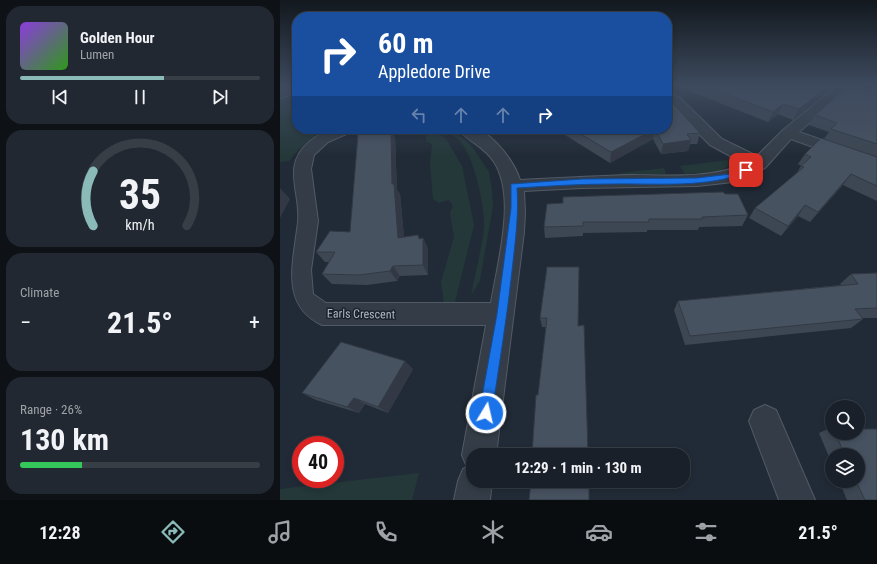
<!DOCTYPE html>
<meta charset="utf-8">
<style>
body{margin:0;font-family:"Roboto Condensed",sans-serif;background:#222831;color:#f1f3f6;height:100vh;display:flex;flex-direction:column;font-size:15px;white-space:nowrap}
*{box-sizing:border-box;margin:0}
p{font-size:13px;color:#9fa3a8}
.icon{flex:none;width:22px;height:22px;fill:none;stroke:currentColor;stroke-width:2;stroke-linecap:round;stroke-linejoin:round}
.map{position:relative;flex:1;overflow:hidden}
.side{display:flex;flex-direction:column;gap:6px;padding:6px;background:#0e1217;width:280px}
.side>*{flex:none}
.guide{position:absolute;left:12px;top:12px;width:380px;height:122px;border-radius:16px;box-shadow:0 2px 6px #0003,0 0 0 1px #373e46;background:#1a4fa0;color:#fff;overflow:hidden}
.buttons{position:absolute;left:545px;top:400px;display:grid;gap:8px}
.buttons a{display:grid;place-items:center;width:40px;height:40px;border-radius:50%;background:#192029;box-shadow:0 2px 6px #0003,0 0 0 1px #373e46;font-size:20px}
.speed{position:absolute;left:12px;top:436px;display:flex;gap:8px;font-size:20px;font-weight:700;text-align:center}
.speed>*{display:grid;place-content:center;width:52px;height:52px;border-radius:50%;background:#192029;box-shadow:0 2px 6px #0003,0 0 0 1px #373e46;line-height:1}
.speed .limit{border:6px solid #d22;background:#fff;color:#111}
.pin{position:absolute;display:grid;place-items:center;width:34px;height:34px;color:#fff;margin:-17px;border-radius:8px;box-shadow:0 2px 6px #0006}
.me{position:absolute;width:44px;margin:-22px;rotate:9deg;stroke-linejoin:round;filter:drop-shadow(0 0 3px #0008)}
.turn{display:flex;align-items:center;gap:14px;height:84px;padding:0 20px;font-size:18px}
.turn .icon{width:52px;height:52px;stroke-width:2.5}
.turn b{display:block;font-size:28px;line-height:34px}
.lanes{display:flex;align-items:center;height:38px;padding:0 20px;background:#0003;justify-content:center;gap:20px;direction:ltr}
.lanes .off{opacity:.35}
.big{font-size:30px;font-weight:700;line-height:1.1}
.side .widget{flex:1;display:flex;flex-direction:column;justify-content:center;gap:6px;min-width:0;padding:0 14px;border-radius:16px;background:#222831}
.side .dial{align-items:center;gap:0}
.dial svg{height:104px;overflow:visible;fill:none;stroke:#373e46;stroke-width:7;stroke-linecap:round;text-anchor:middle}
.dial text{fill:#f1f3f6;stroke:none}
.song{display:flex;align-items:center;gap:12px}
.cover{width:48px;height:48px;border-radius:6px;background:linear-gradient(135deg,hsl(270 70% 55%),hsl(110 70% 35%))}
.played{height:4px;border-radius:2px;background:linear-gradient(90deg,#8bbbb9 60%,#373e46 60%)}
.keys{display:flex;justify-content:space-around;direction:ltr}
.heat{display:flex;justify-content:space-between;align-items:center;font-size:22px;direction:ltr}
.charge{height:6px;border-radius:3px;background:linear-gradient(90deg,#34c759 26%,#373e46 0)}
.trip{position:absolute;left:186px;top:448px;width:224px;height:40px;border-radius:16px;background:#192029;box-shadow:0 2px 6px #0003,0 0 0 1px #373e46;font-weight:700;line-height:40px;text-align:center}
.dock{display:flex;height:64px;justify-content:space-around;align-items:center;background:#0a0d10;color:#9fa3a8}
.dock .icon{width:28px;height:28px}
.dock .current{color:#8bbbb9}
.dock b{font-size:18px;color:#f1f3f6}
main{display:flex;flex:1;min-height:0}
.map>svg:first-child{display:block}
.green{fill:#243839}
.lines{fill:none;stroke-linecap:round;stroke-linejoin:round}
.minor-casing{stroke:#525a65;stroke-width:2}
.minor{fill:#343d47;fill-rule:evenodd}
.wall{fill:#3d4753}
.shaded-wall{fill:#323944}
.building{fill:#475261;stroke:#323944}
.route{fill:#1a73e8;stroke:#114b97}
.labels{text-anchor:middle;stroke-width:3;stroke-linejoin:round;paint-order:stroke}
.street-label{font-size:12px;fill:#afb7c4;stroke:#1a222c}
</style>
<main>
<section class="side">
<div class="widget">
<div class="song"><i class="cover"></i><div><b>Golden Hour</b><p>Lumen</p></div></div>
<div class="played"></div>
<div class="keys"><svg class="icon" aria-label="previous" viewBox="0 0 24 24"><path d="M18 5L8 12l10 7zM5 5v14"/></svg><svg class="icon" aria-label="pause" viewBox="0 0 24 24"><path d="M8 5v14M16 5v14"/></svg><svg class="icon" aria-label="next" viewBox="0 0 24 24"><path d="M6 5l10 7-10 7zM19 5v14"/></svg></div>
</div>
<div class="widget dial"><svg viewBox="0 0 100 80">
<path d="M14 69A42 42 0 1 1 86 69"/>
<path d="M14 69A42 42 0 0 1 14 27" stroke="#8bbbb9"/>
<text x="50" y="56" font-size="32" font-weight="700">35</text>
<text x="50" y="72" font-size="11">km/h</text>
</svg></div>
<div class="widget"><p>Climate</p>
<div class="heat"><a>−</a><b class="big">21.5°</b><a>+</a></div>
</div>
<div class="widget"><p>Range · 26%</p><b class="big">130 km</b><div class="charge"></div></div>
</section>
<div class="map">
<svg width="597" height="500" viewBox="0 0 597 500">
<rect width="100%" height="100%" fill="#212b37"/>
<g class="green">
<path d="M 17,92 L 17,129 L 49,129 C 32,136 21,145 9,161 L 0,162 L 0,98 Z"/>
<polygon points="146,129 153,130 166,139 182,166 194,225 175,302 164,303 161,282 174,237 170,213 173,206 169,200 159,203 153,199 150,164 152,144 146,141"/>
<path d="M 162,129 L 167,129 L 184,139 L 193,148 L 209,172 L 212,190 L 213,206 L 200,280 L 191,296 C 195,274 201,252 204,229 C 206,210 194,156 180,141 C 175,136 168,133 162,129 Z"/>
<polygon points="448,160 449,166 438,172 405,174 400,166"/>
<polygon points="384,168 386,174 337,175 341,173"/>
<polygon points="139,473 132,500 0,500 0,489"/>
</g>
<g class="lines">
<g class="minor-casing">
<g id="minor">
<polygon points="13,86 17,86 17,93 0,98 0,90"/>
<path d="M 557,86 L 571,86 L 519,132 L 597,159 L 597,170 L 511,139 L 485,168 L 453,182 L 417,186 L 301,188 L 244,191 L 245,213 L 244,232 L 216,455 L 193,455 L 193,481 L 212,481 L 210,500 L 174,500 L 178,481 L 183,469 L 187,467 L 182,455 L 206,325 L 42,325 C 0,305 13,264 18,222 C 21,192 1,166 29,142 C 43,130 56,129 74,129 L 71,132 L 48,142 L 34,155 L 31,169 L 38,221 L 31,270 L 33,294 L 46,303 L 211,303 C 217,264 237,197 214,162 C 205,147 186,140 178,129 C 184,129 192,128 197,129 C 215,136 235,163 240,180 C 277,178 314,176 351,175 C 388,175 430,179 465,164 L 430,145 L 387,102 L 387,92 L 400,98 L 442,139 L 477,156 L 503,130 Z"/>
<polygon points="485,405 496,410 535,500 499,500 469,421 474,410"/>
</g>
</g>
<use href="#minor" class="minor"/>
</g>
<g class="wall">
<polygon points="397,86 552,86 550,90 513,120 498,114 488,122"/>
<polygon points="597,86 597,201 563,185 530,222 518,216 501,236 469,218 475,208 516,174 521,166 518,164 525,154 581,152 544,139 549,132 529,125 535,115 590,90"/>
<polygon points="271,129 387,129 420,133 417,144 410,144 408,151 381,154 373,139 330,163 277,130 274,131"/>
<polygon points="115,137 117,190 120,194 124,237 138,235 140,239 143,238 148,249 148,275 120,276 117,281 87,285 52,284 42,274 49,262 45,262 36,252 70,232"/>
<polygon points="445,194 468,215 462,226 419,227 418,230 367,230 367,232 303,233 303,236 265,238 264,227 283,203"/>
<polygon points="299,267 258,395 266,327 262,327 260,318"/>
<polygon points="597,273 597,318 582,318 583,319 571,328 405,345 394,310 398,301 561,285 560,284 571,274"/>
<polygon points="133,369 108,413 85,404 79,413 36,400 22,393"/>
<polygon points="552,427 552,433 578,433 597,500 567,500 559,481 578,481 578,455 552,455 552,464 539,433"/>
</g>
<g class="shaded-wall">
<polygon points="548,86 552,86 550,90 513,120 519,109"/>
<polygon points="503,104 498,114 488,122 493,112"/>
<polygon points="111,129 115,137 117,190 120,194 125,248 118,238 112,184"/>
<polygon points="375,129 373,139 330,163 331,152"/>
<polygon points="411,140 408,151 381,154 383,144"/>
<polygon points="571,174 563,185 530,222 538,212"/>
<polygon points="0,188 10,199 0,218"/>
<polygon points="525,205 518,216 501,236 508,226"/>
<polygon points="138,235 143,244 143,238 148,249 148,275 143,265"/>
<polygon points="113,266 120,276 117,281 110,271"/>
<polygon points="125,361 133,369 108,413 98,407"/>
<polygon points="74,398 85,404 79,413 67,407"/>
</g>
<g class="building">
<polygon points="425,86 548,86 519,109 503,104 493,112"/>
<polygon points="568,86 576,86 590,90 594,86 597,86 597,144 551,129 557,123 535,115"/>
<polygon points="387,97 420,133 407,134 411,140 383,144 375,129 387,129"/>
<polygon points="94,129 111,129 112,184 114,184 118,238 138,235 139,239 143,238 143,265 113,266 110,271 79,275 42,274 55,252 36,252 50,231 70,232 78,134"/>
<polygon points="292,129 375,129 331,152"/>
<polygon points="541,138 597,157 597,186 571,174 538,212 525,205 508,226 475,208 524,167 521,166 531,157 525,154"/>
<polygon points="443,192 445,194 458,194 468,215 422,217 423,219 369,219 369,222 303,222 303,226 264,227 267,204 283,203 283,197"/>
<polygon points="267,267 299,267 298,326 304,325 308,455 252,455 256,395 258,395 267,318 260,318"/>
<polygon points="597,273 597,308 575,309 583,319 410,336 398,301 578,284 571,274"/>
<polygon points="61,342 125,361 98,407 74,398 67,407 22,393"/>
<polygon points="578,429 597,429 597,500 585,500 576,481 578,481 578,455 565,455 555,433 578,433"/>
<polygon points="251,481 309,481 309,500 249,500"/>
</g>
<linearGradient id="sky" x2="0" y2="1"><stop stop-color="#12181e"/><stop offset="0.55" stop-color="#3d4a5e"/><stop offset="1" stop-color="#3d4a5e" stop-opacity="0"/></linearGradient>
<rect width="597" height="156" fill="url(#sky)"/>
<path class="route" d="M 466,167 L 468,168 L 468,171 C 430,189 374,183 332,184 C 301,184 269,186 237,188 C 239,216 235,243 232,271 C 227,318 219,365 212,413 L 210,417 L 206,419 L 201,417 L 199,413 L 217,314 L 231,208 L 231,184 L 302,179 L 417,178 L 451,174 Z"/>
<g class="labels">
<g class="street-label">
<text transform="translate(81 314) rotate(1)" y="4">Earls Crescent</text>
</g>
</g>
</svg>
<div class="buttons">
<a><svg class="icon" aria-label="search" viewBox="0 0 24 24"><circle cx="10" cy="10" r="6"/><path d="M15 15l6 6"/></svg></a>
<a><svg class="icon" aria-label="layers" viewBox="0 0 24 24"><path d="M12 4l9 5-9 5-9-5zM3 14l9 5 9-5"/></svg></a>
</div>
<div class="speed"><div class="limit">40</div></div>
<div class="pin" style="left:466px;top:170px;background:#d93025"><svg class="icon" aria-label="arrive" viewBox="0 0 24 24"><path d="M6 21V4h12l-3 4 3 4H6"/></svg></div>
<svg class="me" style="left:206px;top:413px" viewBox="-20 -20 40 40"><circle r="17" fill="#1a73e8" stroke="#fff" stroke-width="3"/><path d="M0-11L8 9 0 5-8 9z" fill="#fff"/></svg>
<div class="trip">12:29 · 1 min · 130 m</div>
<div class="guide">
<div class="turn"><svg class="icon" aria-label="right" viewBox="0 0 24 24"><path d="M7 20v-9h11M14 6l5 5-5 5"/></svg><div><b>60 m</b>Appledore Drive</div></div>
<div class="lanes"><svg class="icon off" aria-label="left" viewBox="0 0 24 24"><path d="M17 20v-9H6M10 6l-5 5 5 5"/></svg><svg class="icon off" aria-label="ahead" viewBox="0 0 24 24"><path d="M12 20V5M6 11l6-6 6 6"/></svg><svg class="icon off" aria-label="ahead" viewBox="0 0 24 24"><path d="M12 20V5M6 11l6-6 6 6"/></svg><svg class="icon" aria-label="right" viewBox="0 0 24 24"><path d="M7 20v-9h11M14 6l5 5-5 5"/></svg></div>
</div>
</div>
</main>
<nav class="dock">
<b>12:28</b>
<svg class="icon current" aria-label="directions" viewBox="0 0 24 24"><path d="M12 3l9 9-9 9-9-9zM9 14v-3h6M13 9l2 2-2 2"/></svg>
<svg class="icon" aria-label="music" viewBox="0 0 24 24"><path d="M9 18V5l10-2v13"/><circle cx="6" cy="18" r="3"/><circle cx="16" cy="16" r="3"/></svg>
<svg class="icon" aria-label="phone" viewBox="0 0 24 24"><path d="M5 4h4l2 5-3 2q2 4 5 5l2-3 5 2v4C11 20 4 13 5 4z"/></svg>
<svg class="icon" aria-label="climate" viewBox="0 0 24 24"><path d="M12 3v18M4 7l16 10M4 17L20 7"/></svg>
<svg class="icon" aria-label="car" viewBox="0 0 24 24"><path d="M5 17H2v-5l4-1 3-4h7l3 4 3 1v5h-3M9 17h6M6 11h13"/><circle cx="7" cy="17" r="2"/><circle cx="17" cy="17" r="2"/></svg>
<svg class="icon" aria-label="filters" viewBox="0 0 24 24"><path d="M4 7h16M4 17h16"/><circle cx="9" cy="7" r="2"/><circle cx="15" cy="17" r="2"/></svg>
<b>21.5°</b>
</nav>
